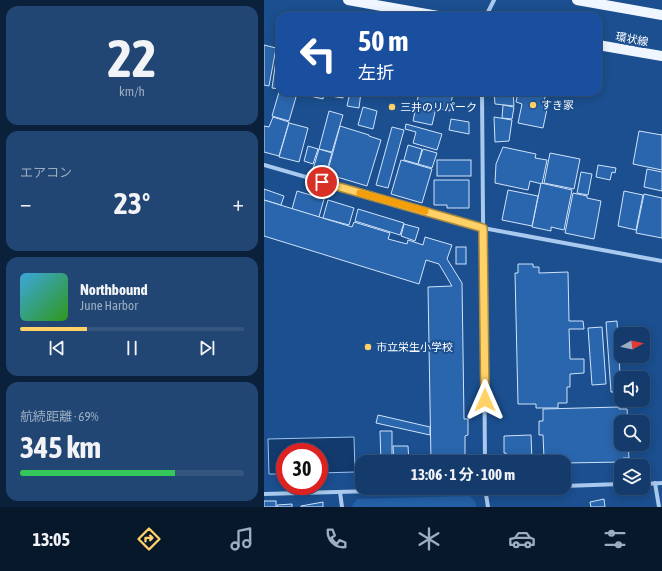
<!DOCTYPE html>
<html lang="ja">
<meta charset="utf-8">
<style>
body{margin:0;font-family:"Asap Condensed","Noto Sans JP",sans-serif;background:#214673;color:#f1f3f6;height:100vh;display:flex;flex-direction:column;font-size:15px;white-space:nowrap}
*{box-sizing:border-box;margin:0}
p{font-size:13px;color:#9dadc1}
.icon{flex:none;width:22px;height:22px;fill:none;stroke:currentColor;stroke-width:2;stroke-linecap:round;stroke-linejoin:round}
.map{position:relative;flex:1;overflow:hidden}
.details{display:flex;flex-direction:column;gap:6px;padding:6px;background:#0b203b;width:264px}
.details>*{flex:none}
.top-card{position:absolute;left:12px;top:12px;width:326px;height:84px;border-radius:12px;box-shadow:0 2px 10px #0003,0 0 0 1px #33557e;background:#1a4fa0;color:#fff;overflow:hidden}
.needle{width:26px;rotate:82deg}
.buttons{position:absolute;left:350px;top:327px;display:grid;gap:8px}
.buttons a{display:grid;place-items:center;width:36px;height:36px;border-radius:8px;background:#143b6b;box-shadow:0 2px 10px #0003,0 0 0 1px #33557e;font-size:20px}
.speed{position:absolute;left:12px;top:443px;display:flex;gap:8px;font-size:20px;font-weight:700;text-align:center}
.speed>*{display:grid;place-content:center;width:52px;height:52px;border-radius:50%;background:#143b6b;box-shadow:0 2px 10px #0003,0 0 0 1px #33557e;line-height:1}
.speed .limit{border:6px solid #d22;background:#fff;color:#111}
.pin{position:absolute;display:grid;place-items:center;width:34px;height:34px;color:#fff;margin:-17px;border:2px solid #fff;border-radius:50%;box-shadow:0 1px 4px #0007}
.me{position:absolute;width:44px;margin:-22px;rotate:0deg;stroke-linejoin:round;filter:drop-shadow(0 0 3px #0008)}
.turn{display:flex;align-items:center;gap:14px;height:84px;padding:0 16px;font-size:18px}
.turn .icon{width:52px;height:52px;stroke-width:2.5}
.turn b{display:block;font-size:28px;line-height:34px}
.big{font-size:30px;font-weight:700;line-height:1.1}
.details .tile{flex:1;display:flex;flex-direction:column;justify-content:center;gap:6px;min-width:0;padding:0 14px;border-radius:12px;background:#214673}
.details .dial{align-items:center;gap:0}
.dial b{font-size:52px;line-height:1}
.song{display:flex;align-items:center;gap:12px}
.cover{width:48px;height:48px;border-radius:6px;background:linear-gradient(135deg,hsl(200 70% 55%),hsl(110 70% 35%))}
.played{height:4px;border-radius:2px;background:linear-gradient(90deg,#ffd166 30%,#33557e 30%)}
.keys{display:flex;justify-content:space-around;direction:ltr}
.heat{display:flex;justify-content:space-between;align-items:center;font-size:22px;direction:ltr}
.charge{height:6px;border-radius:3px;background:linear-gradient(90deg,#34c759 69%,#33557e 0)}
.trip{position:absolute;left:91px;top:455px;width:216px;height:40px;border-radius:12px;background:#143b6b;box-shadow:0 2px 10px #0003,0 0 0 1px #33557e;font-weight:700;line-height:40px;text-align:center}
.dock{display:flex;height:64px;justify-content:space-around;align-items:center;background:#08182b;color:#9dadc1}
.dock .icon{width:28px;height:28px}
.dock .active{color:#ffd166}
.dock b{font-size:18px;color:#f1f3f6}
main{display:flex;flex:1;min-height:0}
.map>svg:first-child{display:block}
.green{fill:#2461a8}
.water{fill:#123a6d;stroke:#9cc4f0}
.building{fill:#2a66ad;stroke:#cfe3fa}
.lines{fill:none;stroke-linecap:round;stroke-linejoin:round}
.street{stroke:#a9c9ee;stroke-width:4}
.primary{stroke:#f0f6ff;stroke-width:10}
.route-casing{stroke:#a68842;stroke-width:10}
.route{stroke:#ffd166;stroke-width:7}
.slow{stroke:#f59e0b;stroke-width:7}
.poi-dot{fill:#ffd166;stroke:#1b4f8f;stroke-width:1.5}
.labels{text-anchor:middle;stroke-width:4;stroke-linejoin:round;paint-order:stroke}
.street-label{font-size:11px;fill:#fff;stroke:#1b4f8f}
.poi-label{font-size:11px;fill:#fff;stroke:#1b4f8f;text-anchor:start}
</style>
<main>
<section class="details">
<div class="tile dial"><b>22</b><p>km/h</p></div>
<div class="tile"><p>エアコン</p>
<div class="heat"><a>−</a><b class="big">23°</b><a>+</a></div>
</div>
<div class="tile">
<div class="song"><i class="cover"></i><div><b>Northbound</b><p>June Harbor</p></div></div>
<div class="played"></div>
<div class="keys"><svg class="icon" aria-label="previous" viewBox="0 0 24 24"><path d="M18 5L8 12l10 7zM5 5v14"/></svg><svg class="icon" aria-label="pause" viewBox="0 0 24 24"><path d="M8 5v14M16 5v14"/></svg><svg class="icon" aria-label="next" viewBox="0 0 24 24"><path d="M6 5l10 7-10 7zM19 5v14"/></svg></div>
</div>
<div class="tile"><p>航続距離 · 69%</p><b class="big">345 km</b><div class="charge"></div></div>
</section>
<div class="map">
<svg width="398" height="507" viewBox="0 0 398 507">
<rect width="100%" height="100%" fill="#1b4f8f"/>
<polygon class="green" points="206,496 211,501 212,507 88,507 88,506 93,499"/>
<polygon class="water" points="90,437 91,472 55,473 55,452 21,452 21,474 5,474 4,439"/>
<g class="building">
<polygon points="16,39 16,60 13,60"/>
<polygon points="0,45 12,48 5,86 0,85"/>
<polygon points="12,60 16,61 16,89 8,88"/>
<polygon points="15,92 32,97 25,121 8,116"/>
<polygon points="47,92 60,92 59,99 46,96"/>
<polygon points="61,92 80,92 79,98 60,95"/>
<polygon points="86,92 97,92 95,108 83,106"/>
<polygon points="155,92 189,92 186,111 172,108 168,125 149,121"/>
<polygon points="230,92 249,92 250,106 231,104"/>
<polygon points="254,92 282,92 279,108 283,109 279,128 254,123 258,104 252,102"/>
<polygon points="239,105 250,107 248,119 238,118"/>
<polygon points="99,107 113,111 109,129 94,125"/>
<polygon points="65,111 79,115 68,152 55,149"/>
<polygon points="9,117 25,122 15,156 0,152 0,126 5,127"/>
<polygon points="230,117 248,120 245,141 231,142"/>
<polygon points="187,119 205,122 205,134 185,130"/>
<polygon points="25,123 44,128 35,162 15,157"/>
<polygon points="142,124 178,134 173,150 149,143 152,132 141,129"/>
<polygon points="76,126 105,135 105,136 117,140 103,186 63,174"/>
<polygon points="128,127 140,130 124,188 112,185"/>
<polygon points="375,131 398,135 398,134 398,170 369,164"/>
<polygon points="144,145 158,149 154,164 140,160"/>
<polygon points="44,146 54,149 49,164 40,161"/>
<polygon points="239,147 272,154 271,158 283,160 278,184 266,181 264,190 231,183 232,164"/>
<polygon points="55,149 68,153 62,173 49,169"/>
<polygon points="159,149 173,153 168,168 154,164"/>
<polygon points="286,153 316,159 310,189 280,183"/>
<polygon points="137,160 168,169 158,203 127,194"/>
<rect x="173" y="160" width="34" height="16"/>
<polygon points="334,165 352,168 351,173 348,172 346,180 332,177"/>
<polygon points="383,169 398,172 398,191 380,187"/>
<polygon points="317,172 328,174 324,195 313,193"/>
<polygon points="170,180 205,180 205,208 183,208 183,205 170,205"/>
<polygon points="277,183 308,190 300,230 287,227 287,231 268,227"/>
<polygon points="0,189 20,196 17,205 0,200"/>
<polygon points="244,190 274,196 268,226 238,220"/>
<polygon points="33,191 60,199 55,217 28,209"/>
<polygon points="360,191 379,195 372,230 354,226"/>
<polygon points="309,193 323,196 323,198 337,201 330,239 301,233"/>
<polygon points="380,194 398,198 398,238 372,233"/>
<polygon points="0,200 88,227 90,222 126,233 124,239 143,244 144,240 159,245 161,237 188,245 183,259 198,283 200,419 204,419 204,435 201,436 201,462 167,462 164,287 188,286 175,264 162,260 155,284 0,236"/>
<polygon points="64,200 90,208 85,225 59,218"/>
<polygon points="94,209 140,223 136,235 91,221"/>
<polygon points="140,224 155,228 151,241 137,236"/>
<rect x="192" y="247" width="10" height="17"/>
<polygon points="254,264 269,264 269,267 275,267 275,273 304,272 305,321 319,321 320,329 305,329 306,359 320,359 320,373 306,374 306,387 303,387 303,403 294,403 294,408 272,408 272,404 254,404 251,273 254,273"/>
<polygon points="353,321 357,392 347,392 342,322"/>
<polygon points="338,327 342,384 328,385 324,328"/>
<polygon points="355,407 355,409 363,409 364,422 357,422 357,444 364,444 365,458 359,458 359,462 300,463 300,462 282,462 282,458 280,458 279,435 275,435 275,421 279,421 279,409"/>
<polygon points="114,415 166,427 166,435 112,423"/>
<polygon points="116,431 128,431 128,462 117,462"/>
<polygon points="267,435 268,462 242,462 242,453 240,453 240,436"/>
<polygon points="129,446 144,446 145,462 130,462"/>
<polygon points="340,499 341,507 327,507 326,502"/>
<rect x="0" y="501" width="12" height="6"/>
<polygon points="59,502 59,507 37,507 37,506"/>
<polygon points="28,504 28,507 13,507 13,505"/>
</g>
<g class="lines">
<g class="street">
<polyline points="222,16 230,0"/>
<polyline points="218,92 221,462"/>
<polyline points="0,165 219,228 398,261"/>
<polyline points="391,483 395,507"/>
<polyline points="379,484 398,483"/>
<polyline points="300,486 357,484"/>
<polyline points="221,488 224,507"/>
<polyline points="76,492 78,507"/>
<polyline points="0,494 218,488"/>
</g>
<g class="primary">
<polyline points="84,0 174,16"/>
<polyline points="313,0 398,15"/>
<polyline points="334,45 398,56"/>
</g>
</g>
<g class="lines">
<g class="route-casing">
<polyline id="route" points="58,182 219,228 221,400"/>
</g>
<use href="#route" class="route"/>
<polyline class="slow" points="96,193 161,211"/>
</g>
<g class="poi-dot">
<circle cx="269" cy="105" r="4"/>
<circle cx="128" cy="107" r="4"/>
<circle cx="104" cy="347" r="4"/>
</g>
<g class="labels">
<g class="street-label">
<text transform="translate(368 39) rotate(10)" y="4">環状線</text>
</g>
<g class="poi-label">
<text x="277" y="109">すき家</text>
<text x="136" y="111">三井のリパーク</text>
<text x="112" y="351">市立栄生小学校</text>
</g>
</g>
</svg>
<div class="buttons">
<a><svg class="needle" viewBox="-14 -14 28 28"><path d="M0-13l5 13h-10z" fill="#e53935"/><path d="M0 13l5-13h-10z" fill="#9dadc1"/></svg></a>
<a><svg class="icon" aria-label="sound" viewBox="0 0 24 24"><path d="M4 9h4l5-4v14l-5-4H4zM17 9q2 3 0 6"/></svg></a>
<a><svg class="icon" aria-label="search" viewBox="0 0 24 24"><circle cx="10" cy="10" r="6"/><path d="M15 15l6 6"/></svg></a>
<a><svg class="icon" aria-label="layers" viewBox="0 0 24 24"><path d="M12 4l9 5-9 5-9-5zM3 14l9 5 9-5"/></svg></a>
</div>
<div class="speed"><div class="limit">30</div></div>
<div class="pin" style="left:58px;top:182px;background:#d93025"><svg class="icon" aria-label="arrive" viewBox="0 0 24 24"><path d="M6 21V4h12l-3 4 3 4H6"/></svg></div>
<svg class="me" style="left:221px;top:400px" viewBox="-20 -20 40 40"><path d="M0-17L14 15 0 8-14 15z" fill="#ffd166" stroke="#fff" stroke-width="4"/></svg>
<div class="trip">13:06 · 1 分 · 100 m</div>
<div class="top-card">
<div class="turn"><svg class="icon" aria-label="left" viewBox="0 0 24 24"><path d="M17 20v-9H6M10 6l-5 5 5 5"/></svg><div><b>50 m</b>左折</div></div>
</div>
</div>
</main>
<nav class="dock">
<b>13:05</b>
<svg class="icon active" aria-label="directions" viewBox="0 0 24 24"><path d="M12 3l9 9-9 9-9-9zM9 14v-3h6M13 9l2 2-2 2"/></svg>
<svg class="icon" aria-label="music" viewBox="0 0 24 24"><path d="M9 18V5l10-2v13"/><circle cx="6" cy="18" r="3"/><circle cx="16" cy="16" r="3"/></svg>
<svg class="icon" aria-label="phone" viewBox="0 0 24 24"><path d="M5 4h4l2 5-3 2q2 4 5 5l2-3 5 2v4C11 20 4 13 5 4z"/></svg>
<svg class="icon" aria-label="climate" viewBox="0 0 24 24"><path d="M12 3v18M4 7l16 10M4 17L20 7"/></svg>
<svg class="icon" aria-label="car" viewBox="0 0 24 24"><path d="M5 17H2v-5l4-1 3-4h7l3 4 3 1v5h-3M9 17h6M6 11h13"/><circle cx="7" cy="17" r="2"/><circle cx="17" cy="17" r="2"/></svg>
<svg class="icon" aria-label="filters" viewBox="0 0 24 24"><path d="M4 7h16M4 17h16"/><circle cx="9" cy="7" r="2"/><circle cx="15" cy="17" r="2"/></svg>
</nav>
